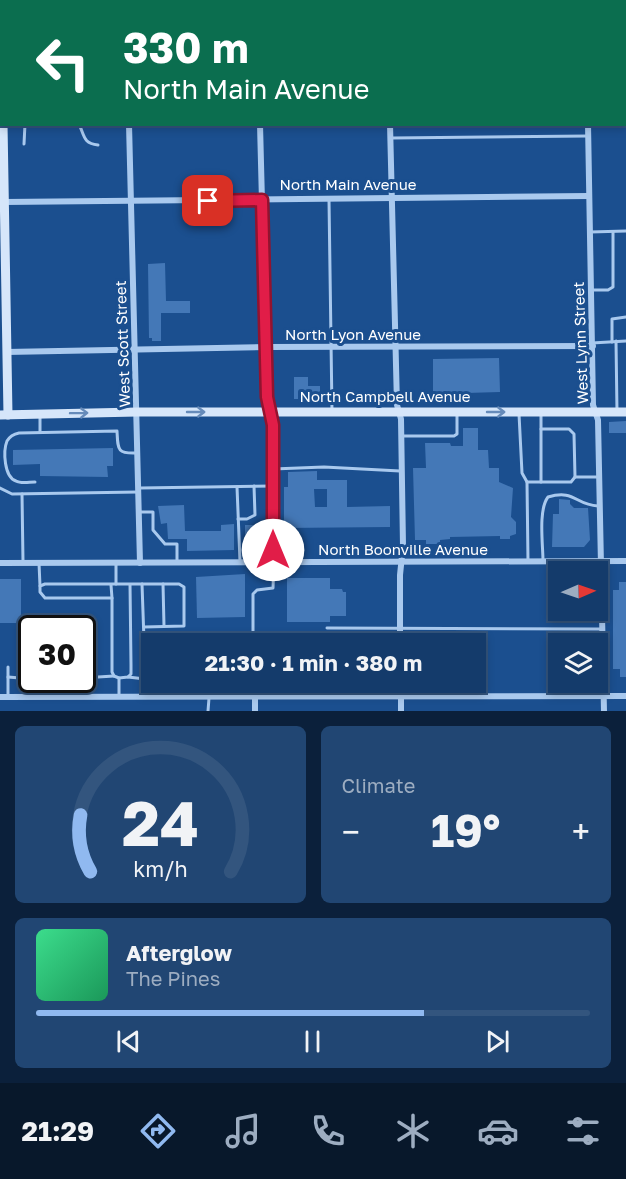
<!DOCTYPE html>
<meta charset="utf-8">
<style>
body{margin:0;font-family:"Golos Text",sans-serif;background:#214673;color:#f1f3f6;height:100vh;display:flex;flex-direction:column;font-size:22px;white-space:nowrap}
*{box-sizing:border-box;margin:0}
p{font-size:20px;color:#9dadc1}
.icon{flex:none;width:33px;height:33px;fill:none;stroke:currentColor;stroke-width:2;stroke-linecap:round;stroke-linejoin:round}
.map{position:relative;height:711px;overflow:hidden}
.drawer{display:flex;flex-direction:column;gap:15px;padding:15px;background:#0b203b;flex:1}
.drawer>*{flex:none}
.top-card{position:absolute;left:0px;top:0px;width:627px;height:126px;box-shadow:0 3px 9px #0003,0 0 0 2px #33557e;background:#0b6e4f;color:#fff;overflow:hidden}
.needle{width:39px;rotate:88deg}
.fabs{position:absolute;left:548px;top:561px;display:grid;gap:12px}
.fabs a{display:grid;place-items:center;width:60px;height:60px;border-radius:0px;background:#143b6b;box-shadow:0 3px 9px #0003,0 0 0 2px #33557e;font-size:30px}
.speed{position:absolute;left:18px;top:615px;display:flex;gap:12px;font-size:30px;font-weight:700;text-align:center}
.speed>*{display:grid;place-content:center;width:78px;height:78px;border-radius:50%;background:#143b6b;box-shadow:0 3px 9px #0003,0 0 0 2px #33557e;line-height:1}
.speed .limit{border:3px solid #111;border-radius:9px;background:#fff;color:#111}
.pin{position:absolute;display:grid;place-items:center;width:51px;height:51px;color:#fff;margin:-26px;border-radius:12px;box-shadow:0 3px 9px #0006}
.me{position:absolute;width:66px;margin:-33px;rotate:0deg;stroke-linejoin:round;filter:drop-shadow(0 0 4px #0008)}
.turn{display:flex;align-items:center;gap:21px;height:126px;padding:0 24px;font-size:27px}
.turn .icon{width:78px;height:78px;stroke-width:2.5}
.turn b{display:block;font-size:42px;line-height:51px}
.big{font-size:45px;font-weight:700;line-height:1.1}
.drawer .card{flex:1;display:flex;flex-direction:column;justify-content:center;gap:9px;min-width:0;padding:0 21px;border-radius:9px;background:#214673}
.drawer .dial{align-items:center;gap:0}
.dial svg{height:156px;overflow:visible;fill:none;stroke:#33557e;stroke-width:7;stroke-linecap:round;text-anchor:middle}
.dial text{fill:#f1f3f6;stroke:none}
.song{display:flex;align-items:center;gap:18px}
.cover{width:72px;height:72px;border-radius:9px;background:linear-gradient(135deg,hsl(150 70% 55%),hsl(150 70% 35%))}
.played{height:6px;border-radius:3px;background:linear-gradient(90deg,#90b9f0 70%,#33557e 70%)}
.keys{display:flex;justify-content:space-around;direction:ltr}
.heat{display:flex;justify-content:space-between;align-items:center;font-size:33px;direction:ltr}
.drawer .tiles{flex:1;display:grid;gap:15px;grid-template-columns:1fr 1fr}
.card:last-child{grid-column:span 2}
.trip{position:absolute;left:141px;top:633px;width:345px;height:60px;border-radius:0px;background:#143b6b;box-shadow:0 3px 9px #0003,0 0 0 2px #33557e;font-weight:700;line-height:60px;text-align:center}
.tab-bar{display:flex;height:96px;justify-content:space-around;align-items:center;background:#08182b;color:#9dadc1}
.tab-bar .icon{width:42px;height:42px}
.tab-bar .selected{color:#90b9f0}
.tab-bar b{font-size:27px;color:#f1f3f6}
.map>svg:first-child{display:block}
.building{fill:#4478b7;fill-rule:evenodd}
.lines{fill:none;stroke-linecap:round;stroke-linejoin:round}
.lane{stroke:#a9c9ee;stroke-width:3}
.street{stroke:#a9c9ee;stroke-width:6}
.secondary{stroke:#d6e6fa;stroke-width:9}
.oneway{stroke:#668bba}
.route-casing{stroke:#92132f;stroke-width:15}
.route{stroke:#e11d48;stroke-width:10}
.labels{text-anchor:middle;stroke-width:6;stroke-linejoin:round;paint-order:stroke}
.street-label{font-size:15px;fill:#fff;stroke:#1b4f8f}
</style>
<div class="map">
<svg width="626" height="711" viewBox="0 0 626 711">
<rect width="100%" height="100%" fill="#1b4f8f"/>
<g class="building">
<polygon points="165,263 166,301 190,301 190,313 161,313 161,341 152,341 152,338 149,338 148,264"/>
<polygon points="499,358 500,392 466,393 466,397 452,397 452,393 433,393 433,359"/>
<polygon points="294,377 308,377 308,386 320,386 320,399 294,399"/>
<polygon points="626,421 626,433 609,433 609,422"/>
<polygon points="463,428 478,428 478,450 488,450 489,468 499,468 499,482 513,488 511,517 516,522 516,534 510,536 510,539 500,539 500,536 450,537 450,539 440,540 440,544 426,544 426,540 415,540 413,468 426,468 425,443 450,443 451,446 463,446"/>
<polygon points="113,448 113,466 107,466 108,477 40,476 40,464 13,465 13,450"/>
<path d="M 317,471 L 317,480 L 347,480 L 347,507 L 390,506 L 390,527 L 284,528 L 284,487 L 288,487 L 288,472 ZM 314,489 L 327,489 L 327,507 L 315,507 Z"/>
<polygon points="559,499 570,500 570,504 574,508 588,508 590,540 584,547 552,547 553,514 559,514"/>
<polygon points="184,505 185,531 221,531 221,525 234,524 234,550 187,551 187,539 168,539 167,523 161,524 158,506"/>
<polygon points="245,525 265,525 265,541 245,542"/>
<polygon points="245,574 245,617 197,618 196,577"/>
<polygon points="287,578 330,578 330,589 342,589 343,592 346,592 346,616 330,616 330,622 287,622"/>
<rect x="0" y="579" width="21" height="44"/>
<polygon points="619,582 626,582 626,677 620,677 620,669 613,669 613,590 619,590"/>
<polygon points="95,619 95,673 82,674 82,628 32,628 32,675 21,674 22,620"/>
<polygon points="206,631 206,635 210,635 210,644 176,644 176,632"/>
</g>
<g class="lines">
<g class="lane">
<path d="M 79,124 C 85,137 83,143 98,145"/>
<polyline points="392,138 588,136"/>
<polyline points="24,144 25,124"/>
<polyline points="329,200 332,411"/>
<polyline points="590,232 626,231"/>
<polyline points="591,290 608,290 613,287 613,232"/>
<polyline points="616,341 617,412"/>
<polyline points="612,342 612,319 626,317"/>
<polyline points="592,343 626,341"/>
<polyline points="519,414 522,473 527,482"/>
<polyline points="541,414 541,429 569,429 574,434 575,477 599,477"/>
<polyline points="40,416 40,432"/>
<polyline points="541,429 541,482"/>
<polyline points="402,436 454,436 457,434 457,414"/>
<polyline points="273,469 324,467 400,471"/>
<path d="M 35,482 C 29,482 21,484 16,481 C 4,477 3,451 7,441 C 10,436 14,434 19,433 L 117,431 C 118,450 117,454 137,453"/>
<polyline points="237,487 240,561"/>
<polyline points="0,488 12,494 138,492"/>
<polyline points="140,488 273,486"/>
<polyline points="22,494 23,561"/>
<polyline points="140,512 153,512 153,530 165,544 177,544 177,563"/>
<polyline points="238,519 247,519 255,515 254,486"/>
<polyline points="528,561 527,482 571,482 575,477"/>
<path d="M 543,561 C 543,545 538,510 548,497 C 575,489 575,505 598,506"/>
<polyline points="39,563 40,586"/>
<polyline points="116,563 116,584"/>
<polyline points="130,584 131,665 131,674 128,677 119,678 114,676 112,672 112,598 45,598 40,592 40,586 45,584 179,584 184,587 184,626 144,627"/>
<polyline points="142,584 146,697"/>
<polyline points="163,584 164,626"/>
<polyline points="111,585 112,598"/>
<polyline points="327,628 602,629"/>
<polyline points="253,644 253,594 257,590 273,588 274,562"/>
<polyline points="8,677 32,679"/>
<polyline points="128,677 145,679"/>
<polyline points="82,678 114,676"/>
<polyline points="119,678 119,697"/>
<polyline points="253,682 255,696"/>
<polyline points="8,696 8,667"/>
<polyline points="208,711 209,698"/>
</g>
<g class="street">
<polyline points="128,0 128,2"/>
<polyline points="257,0 257,2"/>
<polyline points="387,0 387,2"/>
<polyline points="584,0 584,2"/>
<polyline points="129,124 140,563"/>
<polyline points="260,124 267,397 273,425 274,562"/>
<polyline points="390,124 397,405 401,419 403,546 400,575 400,644"/>
<polyline points="588,124 593,405 598,420 604,711"/>
<polyline points="4,202 589,196"/>
<polyline points="6,352 266,347 593,346"/>
<polyline points="0,563 626,561"/>
<polyline points="401,682 401,711"/>
<polyline points="255,696 255,711"/>
<polyline points="0,697 626,696"/>
</g>
<g class="secondary">
<polyline points="0,73 2,100"/>
<polyline points="3,124 8,415"/>
<polyline points="0,415 137,412 626,412"/>
</g>
</g>
<defs><path id="oneway-shaft" d="M-6 0H5M1.5-3L5.5 0L1.5 3" fill="none" stroke-width="1.6" stroke-linecap="round" stroke-linejoin="round" transform="scale(1.5)"/></defs>
<g class="oneway">
<use href="#oneway-shaft" transform="translate(196 412)"/>
<use href="#oneway-shaft" transform="translate(496 412)"/>
<use href="#oneway-shaft" transform="translate(79 413) rotate(-1)"/>
</g>
<g class="lines">
<g class="route-casing">
<polyline id="route" points="208,201 262,200 267,397 273,425 273,550"/>
</g>
<use href="#route" class="route"/>
</g>
<g class="labels">
<g class="street-label">
<text x="348" y="190">North Main Avenue</text>
<text x="353" y="340">North Lyon Avenue</text>
<text transform="translate(581 343) rotate(-92)" y="5">West Lynn Street</text>
<text transform="translate(123 344) rotate(-92)" y="5">West Scott Street</text>
<text x="385" y="402">North Campbell Avenue</text>
<text x="403" y="555">North Boonville Avenue</text>
</g>
</g>
</svg>
<div class="fabs">
<a><svg class="needle" viewBox="-14 -14 28 28"><path d="M0-13l5 13h-10z" fill="#e53935"/><path d="M0 13l5-13h-10z" fill="#9dadc1"/></svg></a>
<a><svg class="icon" aria-label="layers" viewBox="0 0 24 24"><path d="M12 4l9 5-9 5-9-5zM3 14l9 5 9-5"/></svg></a>
</div>
<div class="speed"><div class="limit">30</div></div>
<div class="pin" style="left:208px;top:201px;background:#d93025"><svg class="icon" aria-label="arrive" viewBox="0 0 24 24"><path d="M6 21V4h12l-3 4 3 4H6"/></svg></div>
<svg class="me" style="left:273px;top:550px" viewBox="-20 -20 40 40"><circle r="19" fill="#fff"/><path d="M0-13L10 11 0 6-10 11z" fill="#e11d48"/></svg>
<div class="trip">21:30 · 1 min · 380 m</div>
<div class="top-card">
<div class="turn"><svg class="icon" aria-label="left" viewBox="0 0 24 24"><path d="M17 20v-9H6M10 6l-5 5 5 5"/></svg><div><b>330 m</b>North Main Avenue</div></div>
</div>
</div>
<section class="drawer">
<div class="tiles">
<div class="card dial"><svg viewBox="0 0 100 80">
<path d="M14 69A42 42 0 1 1 86 69"/>
<path d="M14 69A42 42 0 0 1 9 40" stroke="#90b9f0"/>
<text x="50" y="56" font-size="32" font-weight="700">24</text>
<text x="50" y="72" font-size="11">km/h</text>
</svg></div>
<div class="card"><p>Climate</p>
<div class="heat"><a>−</a><b class="big">19°</b><a>+</a></div>
</div>
<div class="card">
<div class="song"><i class="cover"></i><div><b>Afterglow</b><p>The Pines</p></div></div>
<div class="played"></div>
<div class="keys"><svg class="icon" aria-label="previous" viewBox="0 0 24 24"><path d="M18 5L8 12l10 7zM5 5v14"/></svg><svg class="icon" aria-label="pause" viewBox="0 0 24 24"><path d="M8 5v14M16 5v14"/></svg><svg class="icon" aria-label="next" viewBox="0 0 24 24"><path d="M6 5l10 7-10 7zM19 5v14"/></svg></div>
</div>
</div>
</section>
<nav class="tab-bar">
<b>21:29</b>
<svg class="icon selected" aria-label="directions" viewBox="0 0 24 24"><path d="M12 3l9 9-9 9-9-9zM9 14v-3h6M13 9l2 2-2 2"/></svg>
<svg class="icon" aria-label="music" viewBox="0 0 24 24"><path d="M9 18V5l10-2v13"/><circle cx="6" cy="18" r="3"/><circle cx="16" cy="16" r="3"/></svg>
<svg class="icon" aria-label="phone" viewBox="0 0 24 24"><path d="M5 4h4l2 5-3 2q2 4 5 5l2-3 5 2v4C11 20 4 13 5 4z"/></svg>
<svg class="icon" aria-label="climate" viewBox="0 0 24 24"><path d="M12 3v18M4 7l16 10M4 17L20 7"/></svg>
<svg class="icon" aria-label="car" viewBox="0 0 24 24"><path d="M5 17H2v-5l4-1 3-4h7l3 4 3 1v5h-3M9 17h6M6 11h13"/><circle cx="7" cy="17" r="2"/><circle cx="17" cy="17" r="2"/></svg>
<svg class="icon" aria-label="filters" viewBox="0 0 24 24"><path d="M4 7h16M4 17h16"/><circle cx="9" cy="7" r="2"/><circle cx="15" cy="17" r="2"/></svg>
</nav>
